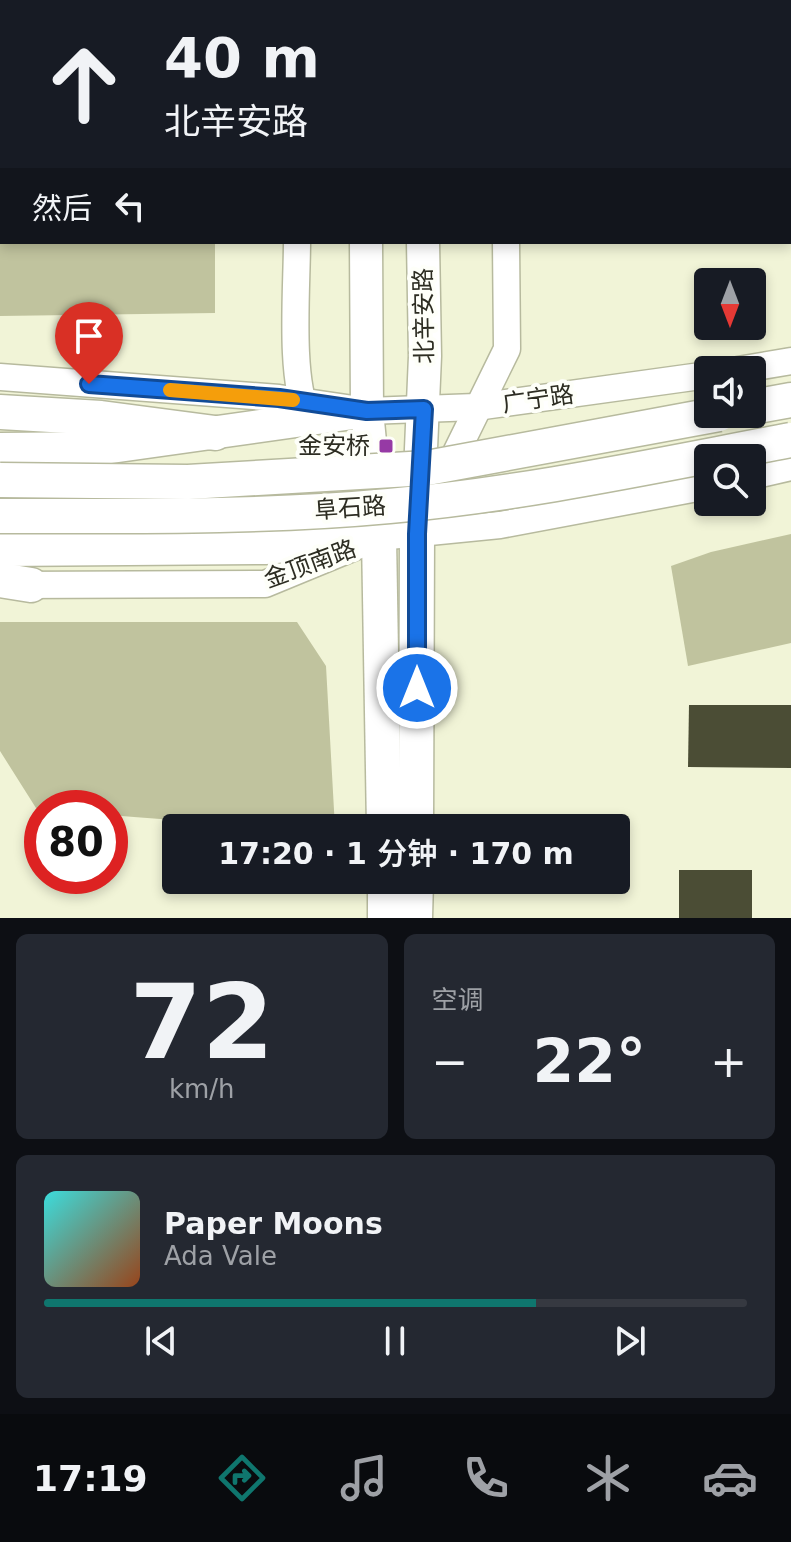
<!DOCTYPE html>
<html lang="zh">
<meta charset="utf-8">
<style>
body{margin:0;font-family:"DejaVu Sans","Noto Sans SC",sans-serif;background:#242831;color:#f1f3f6;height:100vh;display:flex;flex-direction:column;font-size:30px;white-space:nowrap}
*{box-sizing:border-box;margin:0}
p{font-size:26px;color:#9ea1a6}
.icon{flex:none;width:44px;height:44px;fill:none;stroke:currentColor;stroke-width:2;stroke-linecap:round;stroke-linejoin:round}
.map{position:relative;height:918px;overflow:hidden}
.sheet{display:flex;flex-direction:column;gap:16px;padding:16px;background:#0d0f14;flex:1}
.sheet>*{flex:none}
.banner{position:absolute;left:0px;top:0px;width:792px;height:244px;box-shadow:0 4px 12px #0003;background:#171b24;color:#f1f3f6;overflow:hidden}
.needle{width:52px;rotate:180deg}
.controls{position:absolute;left:694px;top:268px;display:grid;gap:16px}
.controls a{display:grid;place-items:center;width:72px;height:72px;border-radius:8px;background:#171b24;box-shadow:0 4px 12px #0003;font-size:40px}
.speed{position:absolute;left:24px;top:790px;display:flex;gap:16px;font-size:40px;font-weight:700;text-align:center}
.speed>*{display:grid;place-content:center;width:104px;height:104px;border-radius:50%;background:#171b24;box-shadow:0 4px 12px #0003;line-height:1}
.speed .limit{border:12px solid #d22;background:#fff;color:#111}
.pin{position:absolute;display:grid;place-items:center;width:68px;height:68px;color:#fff;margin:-82px -34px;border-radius:50% 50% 50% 0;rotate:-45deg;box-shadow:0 0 8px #0007}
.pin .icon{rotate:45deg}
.me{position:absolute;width:88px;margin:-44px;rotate:0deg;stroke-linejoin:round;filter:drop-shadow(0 0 6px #0008)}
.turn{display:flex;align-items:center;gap:28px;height:168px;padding:0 32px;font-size:36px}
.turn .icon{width:104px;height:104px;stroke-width:2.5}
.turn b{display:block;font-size:56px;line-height:68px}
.then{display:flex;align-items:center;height:76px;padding:0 32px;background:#0003;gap:16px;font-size:30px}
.big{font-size:60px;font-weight:600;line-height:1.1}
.sheet .widget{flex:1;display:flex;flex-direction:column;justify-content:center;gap:12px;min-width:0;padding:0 28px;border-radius:12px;background:#242831}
.sheet .dial{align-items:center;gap:0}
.dial b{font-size:104px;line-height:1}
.song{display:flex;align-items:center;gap:24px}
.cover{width:96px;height:96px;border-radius:12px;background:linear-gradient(135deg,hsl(180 70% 55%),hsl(20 70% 35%))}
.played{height:8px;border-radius:4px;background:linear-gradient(90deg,#0f766e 70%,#363941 70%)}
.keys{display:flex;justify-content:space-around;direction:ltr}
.heat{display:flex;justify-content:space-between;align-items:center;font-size:44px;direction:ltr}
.sheet .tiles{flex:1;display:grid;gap:16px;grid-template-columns:1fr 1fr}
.widget:last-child{grid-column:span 2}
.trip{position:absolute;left:162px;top:814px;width:468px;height:80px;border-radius:8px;background:#171b24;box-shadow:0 4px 12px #0003;font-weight:600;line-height:80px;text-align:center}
.menu{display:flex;height:128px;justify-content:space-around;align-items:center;background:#090b0e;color:#9ea1a6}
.menu .icon{width:56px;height:56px}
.menu .on{color:#0f766e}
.menu b{font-size:36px;color:#f1f3f6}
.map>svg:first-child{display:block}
.green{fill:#c0c39e}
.building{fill:#4b4d35}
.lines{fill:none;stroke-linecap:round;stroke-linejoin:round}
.service-casing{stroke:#b7ba9e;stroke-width:13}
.tertiary-casing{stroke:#b7ba9e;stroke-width:29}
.primary-casing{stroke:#b7ba9e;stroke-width:35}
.trunk-casing{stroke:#b7ba9e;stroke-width:37}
.service{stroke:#fff;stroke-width:10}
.tertiary{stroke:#fff;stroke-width:26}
.primary{stroke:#fff;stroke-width:32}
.trunk{stroke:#fff;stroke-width:34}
.rail{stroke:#444437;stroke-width:6;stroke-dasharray:12 6;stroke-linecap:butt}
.trunk-bridge-casing{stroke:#b7ba9e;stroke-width:37;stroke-linecap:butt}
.trunk-bridge{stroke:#fff;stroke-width:34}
.route-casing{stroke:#114b97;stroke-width:20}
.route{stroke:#1a73e8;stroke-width:14}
.slow{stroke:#f59e0b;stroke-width:14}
.poi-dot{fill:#963aa5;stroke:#fefff9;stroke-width:3}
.labels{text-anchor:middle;stroke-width:8;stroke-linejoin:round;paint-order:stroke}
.street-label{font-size:24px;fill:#2d2d22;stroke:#fefff9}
.poi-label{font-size:24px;fill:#2d2d22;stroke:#fefff9;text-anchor:end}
</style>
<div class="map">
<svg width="791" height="918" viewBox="0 0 791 918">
<rect width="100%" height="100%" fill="#f1f4d7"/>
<g class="green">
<polygon points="532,0 791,0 791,64 790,2"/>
<polygon points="0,227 2,242 215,242 215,313 0,316"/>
<polygon points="791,534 791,643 688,666 671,566 711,552"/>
<polygon points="0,622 297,622 326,666 335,828 278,828 134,817 110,815 110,808 36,808 0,751"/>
</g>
<g class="building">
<polygon points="689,705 791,705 791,768 688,767"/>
<rect x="679" y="870" width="73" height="48"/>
</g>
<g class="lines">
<g class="service-casing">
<polyline id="service" points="790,19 791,19"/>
</g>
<g class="tertiary-casing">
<g id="tertiary">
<polyline points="295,0 295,2"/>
<polyline points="503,0 504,2"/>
<path d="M 297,242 C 297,287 289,379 308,416"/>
<polyline points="738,370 791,361"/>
<polyline points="0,377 279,398 367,411 476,407 708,375"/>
<polyline points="752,476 791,467"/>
<polyline points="425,516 507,349 506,242"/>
<polyline points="12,585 265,584 379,537 500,525 708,486"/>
</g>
</g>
<g class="primary-casing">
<g id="primary">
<polyline points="360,0 360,2"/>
<polyline points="415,0 415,2"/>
<polyline points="366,242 367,411 379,534"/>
<polyline points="0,449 104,448 367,411"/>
<polyline points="419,495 425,356 423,242"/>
<polyline points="0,550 265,548 379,537"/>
</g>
</g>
<g class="trunk-casing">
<g id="trunk">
<polyline points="752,407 791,400"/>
<polyline points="0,412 101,418 215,433"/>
<polyline points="379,537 384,828"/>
<polyline points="0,580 31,585"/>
<polyline points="416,828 417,534"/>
<polyline points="385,880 385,918"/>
<polyline points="415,918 416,880"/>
</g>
</g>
<use href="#service" class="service"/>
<use href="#tertiary" class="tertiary"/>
<use href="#primary" class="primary"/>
<use href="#trunk" class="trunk"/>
<g class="rail">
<polyline points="0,96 2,96"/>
<polyline points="790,111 791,111"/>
<polyline points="0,122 2,122"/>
<polyline points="790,133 791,133"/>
<polyline points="0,198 2,198"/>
<polyline points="790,199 791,199"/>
</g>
<g class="trunk-bridge-casing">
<g id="trunk-bridge">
<polyline points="0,480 188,482 427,468 719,414"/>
<path d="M 0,516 C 130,516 260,518 389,506 C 524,494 658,465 791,440"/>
</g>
</g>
<use href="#trunk-bridge" class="trunk-bridge"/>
</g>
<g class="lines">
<g class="route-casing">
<polyline id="route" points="89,384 279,398 367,411 424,409 417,534 417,688"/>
</g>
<use href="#route" class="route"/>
<polyline class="slow" points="170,390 293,400"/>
</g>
<rect class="poi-dot" x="378" y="438" width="16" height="16" rx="4"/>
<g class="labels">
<g class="street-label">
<text transform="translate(424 316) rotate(-91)" y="8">北辛安路</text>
<text transform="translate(538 399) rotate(-8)" y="8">广宁路</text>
<text transform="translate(350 508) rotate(-4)" y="8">阜石路</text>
<text transform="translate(310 564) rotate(-20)" y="8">金顶南路</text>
</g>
<g class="poi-label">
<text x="370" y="454">金安桥</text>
</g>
</g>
</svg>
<div class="controls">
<a><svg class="needle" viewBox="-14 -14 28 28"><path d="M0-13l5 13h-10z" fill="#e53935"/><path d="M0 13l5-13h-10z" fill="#9ea1a6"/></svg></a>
<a><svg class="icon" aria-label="sound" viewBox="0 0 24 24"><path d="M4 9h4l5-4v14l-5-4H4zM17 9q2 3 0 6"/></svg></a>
<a><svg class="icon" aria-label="search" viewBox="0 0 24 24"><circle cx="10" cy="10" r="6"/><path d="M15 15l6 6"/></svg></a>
</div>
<div class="speed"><div class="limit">80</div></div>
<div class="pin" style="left:89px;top:384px;background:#d93025"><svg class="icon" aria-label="arrive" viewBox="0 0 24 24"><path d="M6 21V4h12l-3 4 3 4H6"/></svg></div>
<svg class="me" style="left:417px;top:688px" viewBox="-20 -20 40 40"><circle r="17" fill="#1a73e8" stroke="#fff" stroke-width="3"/><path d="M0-11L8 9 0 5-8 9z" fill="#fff"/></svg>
<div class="trip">17:20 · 1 分钟 · 170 m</div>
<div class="banner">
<div class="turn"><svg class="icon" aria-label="ahead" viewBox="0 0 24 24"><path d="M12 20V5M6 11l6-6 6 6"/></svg><div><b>40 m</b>北辛安路</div></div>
<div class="then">然后<svg class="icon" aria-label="left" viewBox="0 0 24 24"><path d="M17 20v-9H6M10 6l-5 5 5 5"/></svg></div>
</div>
</div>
<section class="sheet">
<div class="tiles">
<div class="widget dial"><b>72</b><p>km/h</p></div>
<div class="widget"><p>空调</p>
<div class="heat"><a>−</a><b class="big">22°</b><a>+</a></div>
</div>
<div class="widget">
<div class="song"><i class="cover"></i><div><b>Paper Moons</b><p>Ada Vale</p></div></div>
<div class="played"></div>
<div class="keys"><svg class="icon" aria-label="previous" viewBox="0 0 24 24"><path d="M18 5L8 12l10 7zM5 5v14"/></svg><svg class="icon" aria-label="pause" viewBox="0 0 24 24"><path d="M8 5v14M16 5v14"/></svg><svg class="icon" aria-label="next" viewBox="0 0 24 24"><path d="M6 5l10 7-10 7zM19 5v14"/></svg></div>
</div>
</div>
</section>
<nav class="menu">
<b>17:19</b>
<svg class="icon on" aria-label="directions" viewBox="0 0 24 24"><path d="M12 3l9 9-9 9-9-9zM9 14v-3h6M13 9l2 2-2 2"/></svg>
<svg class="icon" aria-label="music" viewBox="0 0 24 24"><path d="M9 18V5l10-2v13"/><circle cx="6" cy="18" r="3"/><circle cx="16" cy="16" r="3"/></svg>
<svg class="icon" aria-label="phone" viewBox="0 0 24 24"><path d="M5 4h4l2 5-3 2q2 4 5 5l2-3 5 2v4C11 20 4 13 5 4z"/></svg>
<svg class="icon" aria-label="climate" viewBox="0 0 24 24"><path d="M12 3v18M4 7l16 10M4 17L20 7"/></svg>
<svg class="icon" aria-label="car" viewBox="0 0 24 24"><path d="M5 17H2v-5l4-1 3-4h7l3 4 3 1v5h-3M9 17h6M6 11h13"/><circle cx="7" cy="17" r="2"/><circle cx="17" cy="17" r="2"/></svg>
</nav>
